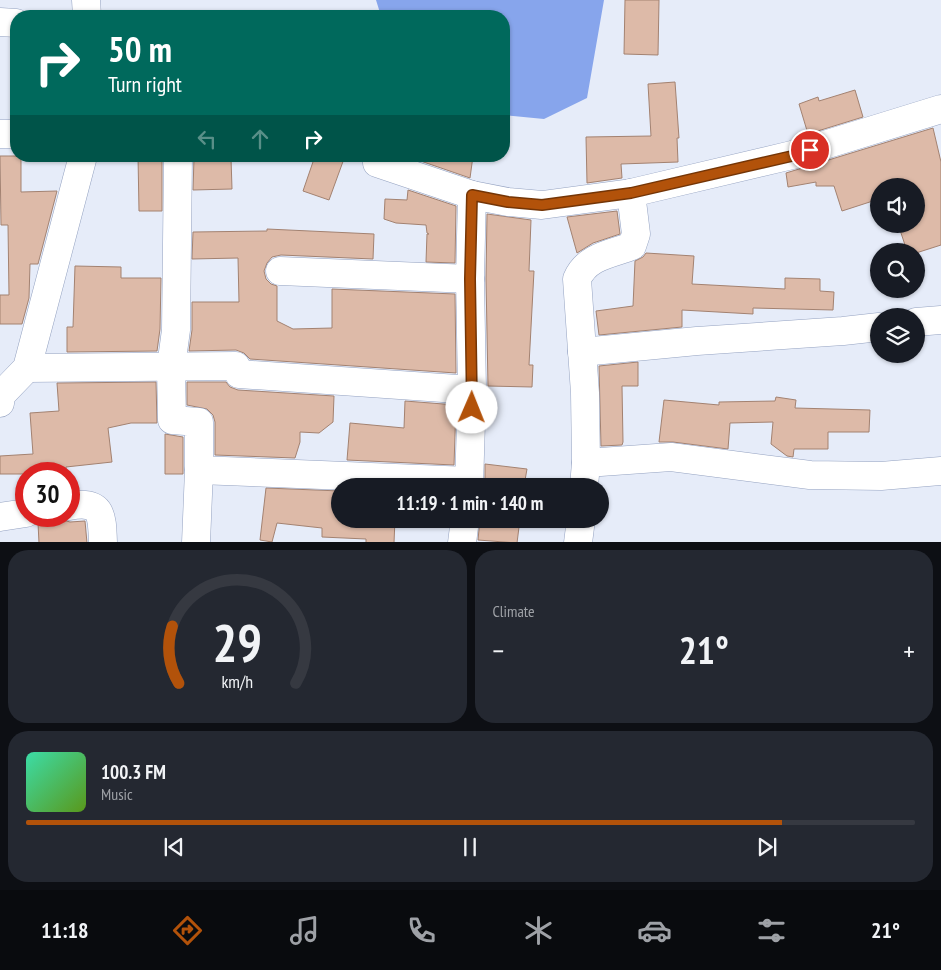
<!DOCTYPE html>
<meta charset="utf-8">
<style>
body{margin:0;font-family:"PT Sans Narrow",sans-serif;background:#242831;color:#f1f3f6;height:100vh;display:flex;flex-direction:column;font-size:19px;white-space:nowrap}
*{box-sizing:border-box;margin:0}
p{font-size:16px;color:#9ea1a6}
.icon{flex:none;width:28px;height:28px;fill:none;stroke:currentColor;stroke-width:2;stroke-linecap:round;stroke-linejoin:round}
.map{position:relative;height:542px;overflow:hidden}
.drawer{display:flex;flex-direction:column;gap:8px;padding:8px;background:#0d0f14;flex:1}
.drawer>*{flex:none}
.banner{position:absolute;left:10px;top:10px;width:500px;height:152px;border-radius:20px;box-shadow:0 1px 4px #0004;background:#00695c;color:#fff;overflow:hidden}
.buttons{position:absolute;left:870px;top:178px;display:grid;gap:10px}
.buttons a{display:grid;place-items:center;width:55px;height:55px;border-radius:50%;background:#171b24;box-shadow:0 1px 4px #0004;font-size:25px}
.speed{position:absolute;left:15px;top:462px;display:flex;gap:10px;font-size:25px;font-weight:700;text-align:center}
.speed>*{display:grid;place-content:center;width:65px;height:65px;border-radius:50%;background:#171b24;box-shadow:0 1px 4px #0004;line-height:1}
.speed .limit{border:8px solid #d22;background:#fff;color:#111}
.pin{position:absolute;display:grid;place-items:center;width:42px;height:42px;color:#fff;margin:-21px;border:2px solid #fff;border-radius:50%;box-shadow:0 1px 5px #0007}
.me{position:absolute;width:55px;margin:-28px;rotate:1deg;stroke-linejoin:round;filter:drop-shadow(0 0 4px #0008)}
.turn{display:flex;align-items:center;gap:18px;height:105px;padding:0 15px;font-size:22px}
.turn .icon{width:65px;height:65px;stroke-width:2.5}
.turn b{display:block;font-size:35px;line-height:42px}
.lanes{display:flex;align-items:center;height:48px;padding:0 15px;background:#0003;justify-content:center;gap:25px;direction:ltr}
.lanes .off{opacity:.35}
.big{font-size:38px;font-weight:700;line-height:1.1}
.drawer .widget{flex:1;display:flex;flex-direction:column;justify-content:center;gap:8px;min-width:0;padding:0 18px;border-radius:20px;background:#242831}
.drawer .dial{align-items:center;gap:0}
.dial svg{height:130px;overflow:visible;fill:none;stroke:#363941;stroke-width:7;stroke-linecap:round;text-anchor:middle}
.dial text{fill:#f1f3f6;stroke:none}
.song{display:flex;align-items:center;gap:15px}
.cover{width:60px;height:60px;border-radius:8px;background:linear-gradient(135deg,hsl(160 70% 55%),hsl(90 70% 35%))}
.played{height:5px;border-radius:2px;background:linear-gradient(90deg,#b2520a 85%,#363941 85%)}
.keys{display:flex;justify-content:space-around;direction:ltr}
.heat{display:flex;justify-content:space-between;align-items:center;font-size:28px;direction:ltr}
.drawer .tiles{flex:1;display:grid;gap:8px;grid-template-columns:1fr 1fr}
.widget:last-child{grid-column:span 2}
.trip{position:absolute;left:331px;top:478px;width:278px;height:50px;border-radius:25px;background:#171b24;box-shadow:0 1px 4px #0004;font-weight:700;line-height:50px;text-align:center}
.tabs{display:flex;height:80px;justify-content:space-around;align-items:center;background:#090b0e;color:#9ea1a6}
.tabs .icon{width:35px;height:35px}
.tabs .current{color:#b2520a}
.tabs b{font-size:22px;color:#f1f3f6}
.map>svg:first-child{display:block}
.water{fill:#87a5ec}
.building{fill:#ddbaa8;stroke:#a38271}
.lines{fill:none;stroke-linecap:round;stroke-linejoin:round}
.minor-casing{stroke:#94a2c1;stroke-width:29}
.minor{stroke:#fff;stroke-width:28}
.route-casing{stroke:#743506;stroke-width:12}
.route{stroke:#b2520a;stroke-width:9}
</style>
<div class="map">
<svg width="941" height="543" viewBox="0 0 941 543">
<rect width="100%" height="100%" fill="#e6ecf9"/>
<polygon class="water" points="376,0 604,0 587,98 544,119 504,115 504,16 381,16"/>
<g class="building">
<polygon points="625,0 659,0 658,55 624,54"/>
<polygon points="675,82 679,138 677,138 678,162 621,164 622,178 587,183 586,137 651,136 648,84"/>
<polygon points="855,90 863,117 808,134 799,104 818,97 819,101"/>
<polygon points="933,128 941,162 941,245 916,253 916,251 907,251 898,224 916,224 916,186 879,186 879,199 842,211 834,186 816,186 816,182 788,187 786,173"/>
<polygon points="0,156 21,156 21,192 57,191 38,264 30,264 29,298 22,324 0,324 0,295 9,295 8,225 1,225"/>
<polygon points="138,156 162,156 162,211 139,211"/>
<polygon points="315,156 345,156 329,200 303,191"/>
<polygon points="412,156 473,156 470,178 412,158"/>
<polygon points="194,158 231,158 232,189 193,190"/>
<polygon points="408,190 456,206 455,263 426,262 427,234 429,234 427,233 426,225 396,223 384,219 385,199 407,200"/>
<polygon points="617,211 620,234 593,243 577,253 567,217"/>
<polygon points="487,214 531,220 529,271 534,271 529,365 533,365 532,387 488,386 486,279"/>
<polygon points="267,229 374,234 373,259 281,255 272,257 267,263 264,271 266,279 271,284 277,286 277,321 293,329 332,328 332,289 455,294 456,373 250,359 244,353 236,350 189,351 192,330 192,302 239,302 238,258 192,259 193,232 267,231"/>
<polygon points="646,253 694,256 692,284 785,289 785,278 820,279 820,291 834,292 833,310 753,308 753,314 682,310 682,327 599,335 596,311 633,306 635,261 643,257"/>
<polygon points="75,266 121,267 121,278 161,278 160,329 157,351 67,352 67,327 73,327"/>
<polygon points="638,362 638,386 622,386 623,442 622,445 601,446 599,366"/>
<polygon points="156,382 157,423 131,423 108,428 112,462 66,467 66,474 0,474 0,456 33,454 30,413 59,411 57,383"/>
<polygon points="187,382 226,382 230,387 238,390 334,396 333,422 319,433 300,432 300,442 295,458 215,455 215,422 213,415 207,409 187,405"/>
<polygon points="776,397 796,400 795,408 870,410 869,432 828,432 828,449 794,449 793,457 787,456 771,444 773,422 730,423 728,449 673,442 659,442 664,400 719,405 719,402 775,401"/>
<polygon points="405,401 456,405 454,465 347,460 350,423 404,428"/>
<polygon points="165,434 183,437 183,474 165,474"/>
<polygon points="485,464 527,469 524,486 485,486"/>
<polygon points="266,488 340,491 340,519 395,519 394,543 366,543 366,539 322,537 322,528 277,523 272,542 260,540"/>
<polygon points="41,516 58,516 63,520 70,522 85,521 87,543 39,543 38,523"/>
<polygon points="480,519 520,519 517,543 478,540"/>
</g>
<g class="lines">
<g class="minor-casing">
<g id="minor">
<polyline points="86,0 87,16"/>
<polyline points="0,22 16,23"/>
<polyline points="0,134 16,134"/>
<polyline points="178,156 176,330 171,367 172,420 199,422 199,470 196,543"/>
<polyline points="377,163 472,195 508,202 542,205 631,193 792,155 941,109"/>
<polyline points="280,271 470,279"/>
<polyline points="916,322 941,320"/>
<polyline points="582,352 697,341 843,331 879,327"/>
<polyline points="27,368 236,366 239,374 472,390"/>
<polyline points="0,403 1,395 27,368 83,156"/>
<polyline points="586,463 671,457 810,475 881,476 941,471"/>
<polyline points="199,470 469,481"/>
<polyline points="469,486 472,390 470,279 472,195"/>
<path d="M 584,486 L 586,463 L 585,393 L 577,279 C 587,256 611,254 632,246 L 636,234 L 631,193"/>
<path d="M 69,506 C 102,500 102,514 103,543"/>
<polyline points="0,517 26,513"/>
<polyline points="462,543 465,519"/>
<polyline points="578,543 581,519"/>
</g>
</g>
<use href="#minor" class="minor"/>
</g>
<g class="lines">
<g class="route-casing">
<polyline id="route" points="472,408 470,279 472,195 508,202 542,205 631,193 792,156 810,150"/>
</g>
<use href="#route" class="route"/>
</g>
</svg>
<div class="buttons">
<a><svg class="icon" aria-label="sound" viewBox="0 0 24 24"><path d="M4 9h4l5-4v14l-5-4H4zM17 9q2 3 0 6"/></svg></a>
<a><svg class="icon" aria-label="search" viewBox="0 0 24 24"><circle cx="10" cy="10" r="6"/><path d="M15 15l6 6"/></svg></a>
<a><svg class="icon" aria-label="layers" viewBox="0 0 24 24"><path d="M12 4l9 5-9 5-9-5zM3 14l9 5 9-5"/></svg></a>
</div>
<div class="speed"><div class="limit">30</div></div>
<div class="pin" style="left:810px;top:150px;background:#d93025"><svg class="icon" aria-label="arrive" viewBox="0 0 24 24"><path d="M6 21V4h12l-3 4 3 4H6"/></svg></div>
<svg class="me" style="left:472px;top:408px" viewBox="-20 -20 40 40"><circle r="19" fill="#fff"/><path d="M0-13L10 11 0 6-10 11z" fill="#b2520a"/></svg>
<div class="trip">11:19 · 1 min · 140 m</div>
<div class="banner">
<div class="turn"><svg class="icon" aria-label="right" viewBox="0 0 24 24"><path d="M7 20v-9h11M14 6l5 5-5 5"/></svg><div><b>50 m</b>Turn right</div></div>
<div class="lanes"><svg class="icon off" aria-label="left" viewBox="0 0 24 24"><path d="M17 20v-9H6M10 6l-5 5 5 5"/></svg><svg class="icon off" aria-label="ahead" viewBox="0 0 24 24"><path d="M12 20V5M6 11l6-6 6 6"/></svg><svg class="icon" aria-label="right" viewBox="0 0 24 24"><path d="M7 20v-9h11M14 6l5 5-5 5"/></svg></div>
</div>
</div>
<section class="drawer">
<div class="tiles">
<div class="widget dial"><svg viewBox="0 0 100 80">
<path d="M14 69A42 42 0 1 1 86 69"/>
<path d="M14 69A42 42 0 0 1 10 34" stroke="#b2520a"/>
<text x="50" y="56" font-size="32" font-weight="700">29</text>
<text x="50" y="72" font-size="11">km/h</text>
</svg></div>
<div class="widget"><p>Climate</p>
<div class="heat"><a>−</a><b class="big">21°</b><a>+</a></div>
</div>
<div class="widget">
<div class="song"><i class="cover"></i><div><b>100.3 FM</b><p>Music</p></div></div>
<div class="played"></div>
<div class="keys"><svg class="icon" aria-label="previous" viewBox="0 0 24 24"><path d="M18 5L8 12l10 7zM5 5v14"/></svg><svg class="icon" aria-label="pause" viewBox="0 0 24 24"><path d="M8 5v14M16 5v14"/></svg><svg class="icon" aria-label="next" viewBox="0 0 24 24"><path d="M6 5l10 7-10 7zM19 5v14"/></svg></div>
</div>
</div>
</section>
<nav class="tabs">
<b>11:18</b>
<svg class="icon current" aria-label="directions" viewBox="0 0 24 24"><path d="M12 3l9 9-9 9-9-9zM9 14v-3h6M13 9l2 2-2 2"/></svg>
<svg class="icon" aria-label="music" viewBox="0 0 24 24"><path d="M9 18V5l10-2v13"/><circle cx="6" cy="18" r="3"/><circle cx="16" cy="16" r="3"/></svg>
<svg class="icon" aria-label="phone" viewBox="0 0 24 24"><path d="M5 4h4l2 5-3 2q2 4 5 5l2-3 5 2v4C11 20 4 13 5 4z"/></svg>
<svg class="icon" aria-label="climate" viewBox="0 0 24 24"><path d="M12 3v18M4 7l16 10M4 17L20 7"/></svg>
<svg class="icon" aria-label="car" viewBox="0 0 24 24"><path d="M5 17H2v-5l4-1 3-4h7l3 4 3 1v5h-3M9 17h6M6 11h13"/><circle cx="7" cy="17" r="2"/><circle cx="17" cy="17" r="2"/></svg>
<svg class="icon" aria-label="filters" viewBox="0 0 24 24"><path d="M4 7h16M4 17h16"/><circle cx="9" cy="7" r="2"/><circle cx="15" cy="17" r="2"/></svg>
<b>21°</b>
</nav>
